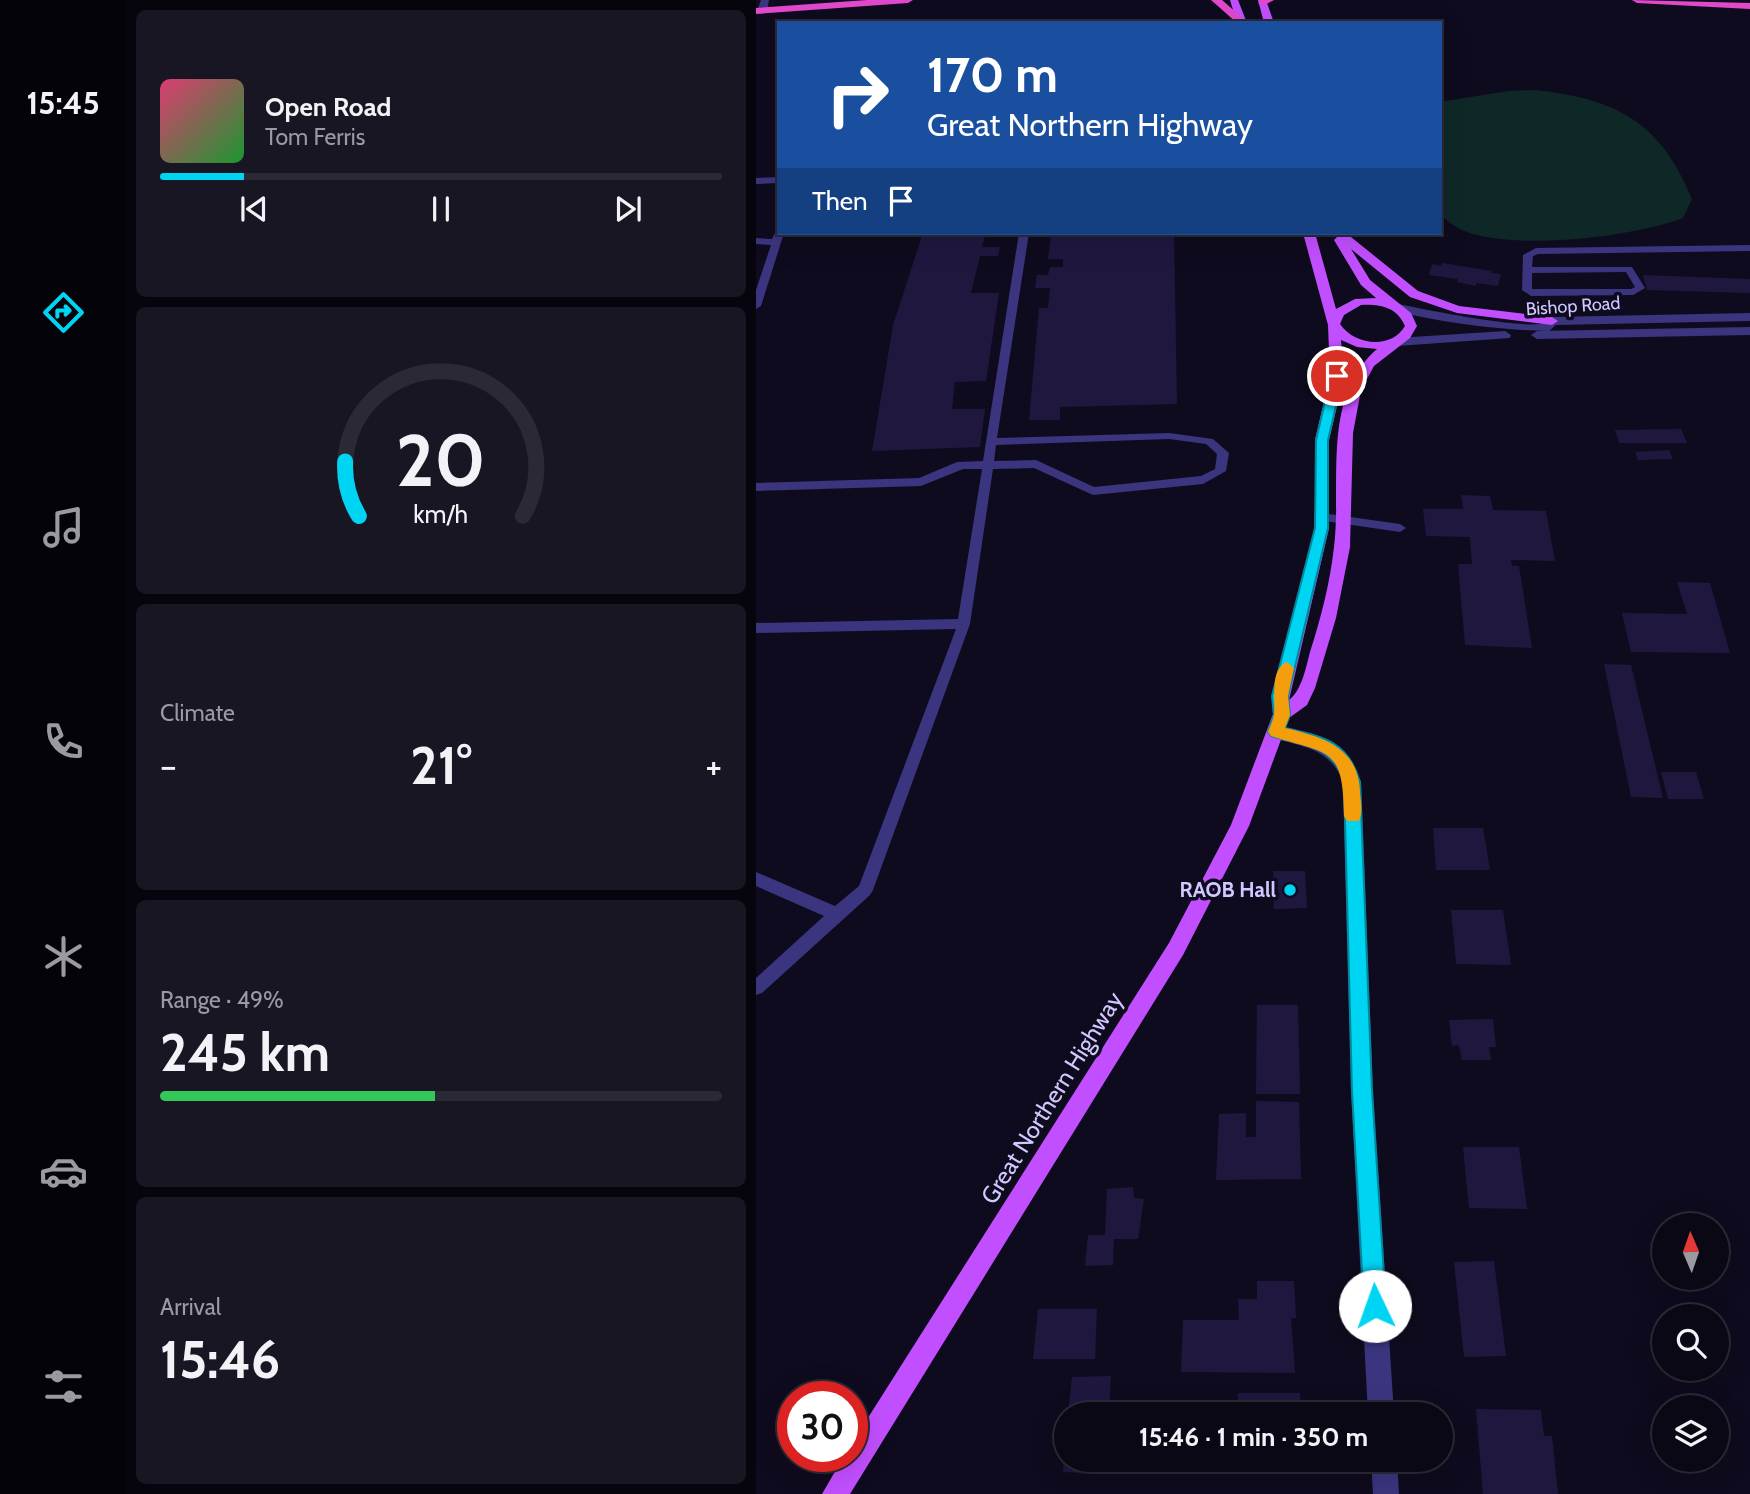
<!DOCTYPE html>
<meta charset="utf-8">
<style>
body{margin:0;font-family:Cabin,sans-serif;background:#191623;color:#f1f3f6;height:100vh;display:flex;flex-direction:column;font-size:26px;white-space:nowrap}
*{box-sizing:border-box;margin:0}
p{font-size:23px;color:#9a9aa1}
.icon{flex:none;width:38px;height:38px;fill:none;stroke:currentColor;stroke-width:2;stroke-linecap:round;stroke-linejoin:round}
.map{position:relative;flex:1;overflow:hidden}
.details{display:flex;flex-direction:column;gap:10px;padding:10px;background:#06040c;width:630px}
.details>*{flex:none}
.guide{position:absolute;left:21px;top:21px;width:665px;height:214px;border-radius:0px;box-shadow:0 7px 28px #0002,0 0 0 2px #2b2935;background:#1a4fa0;color:#fff;overflow:hidden}
.needle{width:46px;rotate:358deg}
.controls{position:absolute;left:896px;top:1213px;display:grid;gap:14px}
.controls a{display:grid;place-items:center;width:77px;height:77px;border-radius:50%;background:#0b0816;box-shadow:0 7px 28px #0002,0 0 0 2px #2b2935;font-size:35px}
.speed{position:absolute;left:21px;top:1381px;display:flex;gap:14px;font-size:35px;font-weight:700;text-align:center}
.speed>*{display:grid;place-content:center;width:91px;height:91px;border-radius:50%;background:#0b0816;box-shadow:0 7px 28px #0002,0 0 0 2px #2b2935;line-height:1}
.speed .limit{border:10px solid #d22;background:#fff;color:#111}
.pin{position:absolute;display:grid;place-items:center;width:60px;height:60px;color:#fff;margin:-30px;border:4px solid #fff;border-radius:50%;box-shadow:0 2px 7px #0007}
.me{position:absolute;width:77px;margin:-38px;rotate:357deg;stroke-linejoin:round;filter:drop-shadow(0 0 5px #0008)}
.turn{display:flex;align-items:center;gap:24px;height:147px;padding:0 35px;font-size:32px}
.turn .icon{width:91px;height:91px;stroke-width:2.5}
.turn b{display:block;font-size:49px;line-height:60px}
.then{display:flex;align-items:center;height:66px;padding:0 35px;background:#0003;gap:14px;font-size:26px}
.big{font-size:52px;font-weight:700;line-height:1.1}
.details .card{flex:1;display:flex;flex-direction:column;justify-content:center;gap:10px;min-width:0;padding:0 24px;border-radius:10px;background:#191623}
.details .dial{align-items:center;gap:0}
.dial svg{height:182px;overflow:visible;fill:none;stroke:#2b2935;stroke-width:7;stroke-linecap:round;text-anchor:middle}
.dial text{fill:#f1f3f6;stroke:none}
.song{display:flex;align-items:center;gap:21px}
.cover{width:84px;height:84px;border-radius:10px;background:linear-gradient(135deg,hsl(340 70% 55%),hsl(130 70% 35%))}
.played{height:7px;border-radius:4px;background:linear-gradient(90deg,#00d4f3 15%,#2b2935 15%)}
.keys{display:flex;justify-content:space-around;direction:ltr}
.heat{display:flex;justify-content:space-between;align-items:center;font-size:38px;direction:ltr}
.charge{height:10px;border-radius:5px;background:linear-gradient(90deg,#34c759 49%,#2b2935 0)}
.trip{position:absolute;left:298px;top:1402px;width:399px;height:70px;border-radius:35px;background:#0b0816;box-shadow:0 7px 28px #0002,0 0 0 2px #2b2935;font-weight:700;line-height:70px;text-align:center}
main{display:flex;flex:1;min-height:0}
.tabs{display:flex;flex-direction:column;width:126px;justify-content:space-around;align-items:center;background:#040309;color:#9a9aa1}
.tabs .icon{width:49px;height:49px}
.tabs .on{color:#00d4f3}
.tabs b{font-size:32px;color:#f1f3f6}
.map>svg:first-child{display:block}
.green{fill:#0e2727}
.building{fill:#20173f}
.lines{fill:none;stroke-linecap:round;stroke-linejoin:round}
.service{fill:#3a357e;fill-rule:evenodd}
.minor{fill:#3a357e;fill-rule:evenodd}
.tertiary{fill:#3a357e;fill-rule:evenodd}
.primary{fill:#c24fff;fill-rule:evenodd}
.trunk{fill:#e049cc;fill-rule:evenodd}
.route{fill:#00d4f3;stroke:#008a9e;stroke-width:2}
.slow{fill:#f59e0b}
.poi-dot{fill:#00d4f3;stroke:#0f0b1e;stroke-width:2.5}
.labels{text-anchor:middle;stroke-width:7;stroke-linejoin:round;paint-order:stroke}
.far-street-label{font-size:18px;fill:#d0c8ff;stroke:#0f0b1e}
.poi-label{font-size:21px;font-weight:bold;fill:#d0c8ff;stroke:#0f0b1e;text-anchor:end}
.near-street-label{font-size:24px;fill:#d0c8ff;stroke:#0f0b1e}
</style>
<main>
<nav class="tabs">
<b>15:45</b>
<svg class="icon on" aria-label="directions" viewBox="0 0 24 24"><path d="M12 3l9 9-9 9-9-9zM9 14v-3h6M13 9l2 2-2 2"/></svg>
<svg class="icon" aria-label="music" viewBox="0 0 24 24"><path d="M9 18V5l10-2v13"/><circle cx="6" cy="18" r="3"/><circle cx="16" cy="16" r="3"/></svg>
<svg class="icon" aria-label="phone" viewBox="0 0 24 24"><path d="M5 4h4l2 5-3 2q2 4 5 5l2-3 5 2v4C11 20 4 13 5 4z"/></svg>
<svg class="icon" aria-label="climate" viewBox="0 0 24 24"><path d="M12 3v18M4 7l16 10M4 17L20 7"/></svg>
<svg class="icon" aria-label="car" viewBox="0 0 24 24"><path d="M5 17H2v-5l4-1 3-4h7l3 4 3 1v5h-3M9 17h6M6 11h13"/><circle cx="7" cy="17" r="2"/><circle cx="17" cy="17" r="2"/></svg>
<svg class="icon" aria-label="filters" viewBox="0 0 24 24"><path d="M4 7h16M4 17h16"/><circle cx="9" cy="7" r="2"/><circle cx="15" cy="17" r="2"/></svg>
</nav>
<section class="details">
<div class="card">
<div class="song"><i class="cover"></i><div><b>Open Road</b><p>Tom Ferris</p></div></div>
<div class="played"></div>
<div class="keys"><svg class="icon" aria-label="previous" viewBox="0 0 24 24"><path d="M18 5L8 12l10 7zM5 5v14"/></svg><svg class="icon" aria-label="pause" viewBox="0 0 24 24"><path d="M8 5v14M16 5v14"/></svg><svg class="icon" aria-label="next" viewBox="0 0 24 24"><path d="M6 5l10 7-10 7zM19 5v14"/></svg></div>
</div>
<div class="card dial"><svg viewBox="0 0 100 80">
<path d="M14 69A42 42 0 1 1 86 69"/>
<path d="M14 69A42 42 0 0 1 8 45" stroke="#00d4f3"/>
<text x="50" y="56" font-size="32" font-weight="700">20</text>
<text x="50" y="72" font-size="11">km/h</text>
</svg></div>
<div class="card"><p>Climate</p>
<div class="heat"><a>−</a><b class="big">21°</b><a>+</a></div>
</div>
<div class="card"><p>Range · 49%</p><b class="big">245 km</b><div class="charge"></div></div>
<div class="card"><p>Arrival</p><b class="big">15:46</b></div>
</section>
<div class="map">
<svg width="994" height="1494" viewBox="0 0 994 1494">
<rect width="100%" height="100%" fill="#0f0b1e"/>
<path class="green" d="M 779,90 C 860,99 904,121 936,199 L 927,218 C 877,237 750,253 702,228 C 696,225 690,219 684,215 L 684,102 L 752,91 Z"/>
<g class="building">
<polygon points="167,233 230,233 226,247 244,247 242,256 224,256 215,293 243,293 230,381 199,382 196,409 229,409 224,447 116,451 137,325"/>
<polygon points="295,233 418,233 421,404 304,407 304,420 273,420 283,308 292,308 294,288 279,288 281,275 292,275 294,267 307,267 307,259 292,259"/>
<polygon points="686,263 736,271 735,273 745,274 742,286 720,283 720,286 701,282 702,279 673,275 676,264 685,266"/>
<polygon points="887,275 994,279 994,293 891,290"/>
<polygon points="925,429 931,443 863,443 859,430"/>
<polygon points="913,450 917,459 882,460 879,452"/>
<polygon points="705,495 734,496 737,510 790,511 799,561 755,560 756,566 763,566 776,648 709,645 702,564 716,564 714,537 670,536 667,509 707,509"/>
<polygon points="921,582 954,583 974,653 875,652 866,613 931,614"/>
<polygon points="848,664 875,665 907,798 875,797"/>
<polygon points="905,772 940,772 948,799 912,799"/>
<polygon points="677,828 727,828 734,870 680,870"/>
<polygon points="517,871 549,871 551,908 518,909"/>
<polygon points="695,910 747,910 755,965 700,964"/>
<polygon points="501,1005 542,1005 544,1094 500,1094"/>
<polygon points="737,1019 740,1047 733,1047 735,1060 706,1060 703,1045 696,1046 693,1020"/>
<polygon points="500,1101 543,1102 545,1179 460,1180 463,1114 490,1113 490,1137 500,1137"/>
<polygon points="707,1147 763,1147 771,1209 713,1208"/>
<polygon points="377,1187 378,1198 388,1199 382,1239 358,1239 357,1265 329,1266 332,1235 349,1235 351,1189"/>
<polygon points="738,1261 750,1356 708,1357 698,1262"/>
<polygon points="501,1281 538,1281 540,1318 535,1318 539,1373 425,1372 427,1320 483,1320 482,1299 501,1299"/>
<polygon points="282,1309 341,1309 339,1359 277,1359"/>
<polygon points="355,1376 353,1414 312,1414 316,1377"/>
<rect x="482" y="1393" width="62" height="21"/>
<polygon points="720,1409 785,1410 788,1436 796,1436 802,1494 727,1494"/>
<polygon points="308,1460 350,1460 349,1474 307,1472"/>
</g>
<g class="lines">
<g class="service">
<polygon points="23,177 23,183 0,184 0,178"/>
<polygon points="23,230 23,233 28,233 5,306 0,309 0,290 15,245 0,244 0,238 16,239 20,231"/>
<path d="M 263,233 L 273,233 L 241,438 L 413,433 L 457,439 L 473,453 L 470,471 L 447,484 L 337,495 L 278,468 L 237,469 L 214,624 L 117,890 L 114,895 L 6,993 L 0,995 L 0,978 L 68,916 L 0,886 L 0,872 L 79,906 L 103,886 L 200,629 L 0,633 L 0,623 L 202,619 L 226,469 L 207,469 L 165,486 L 0,491 L 0,483 L 163,478 L 201,462 L 227,461 ZM 413,439 L 450,444 L 461,454 L 459,469 L 445,476 L 338,487 L 280,460 L 238,461 L 240,445 Z"/>
<path d="M 994,245 L 994,251 L 782,254 L 777,256 L 776,267 L 876,267 L 889,288 L 877,295 L 775,296 L 766,290 L 767,255 L 780,248 ZM 870,272 L 879,287 L 875,289 L 776,289 L 776,273 Z"/>
<polygon points="566,513 644,524 650,528 644,532 562,520 560,517"/>
</g>
<g class="minor">
<polygon points="5,0 13,0 11,11 6,14 1,11"/>
<path d="M 520,725 C 562,734 588,739 605,782 L 617,1091 L 638,1414 L 612,1414 L 595,1091 L 587,782 C 574,747 545,747 514,737 L 511,732 L 514,727 Z"/>
<polygon points="615,1460 641,1460 643,1494 617,1494"/>
</g>
<g class="tertiary">
<path d="M 643,304 C 665,309 771,330 788,323 C 791,322 793,318 796,317 L 994,313 L 994,321 L 800,325 L 793,331 C 741,330 689,323 639,311 L 637,308 Z"/>
<polygon points="994,327 994,335 781,339 775,335 781,331"/>
<polygon points="749,331 755,335 754,338 641,346 635,342 641,338"/>
</g>
<g class="primary">
<polygon points="474,0 482,0 491,23 481,23"/>
<polygon points="502,0 510,0 518,23 508,23"/>
<path d="M 547,233 L 559,233 L 580,309 L 599,299 L 620,298 L 605,285 L 578,240 L 581,237 L 577,233 L 590,233 L 662,291 L 703,306 L 796,317 L 802,321 L 796,325 L 701,313 L 654,297 L 595,249 L 614,280 L 655,313 L 661,326 L 654,338 L 618,366 L 605,390 L 597,433 L 594,547 L 580,618 L 559,688 L 551,705 L 533,718 L 493,826 L 427,955 L 94,1494 L 66,1494 L 88,1456 L 96,1456 L 96,1443 L 413,943 L 475,825 L 517,714 L 516,697 L 559,528 L 559,440 L 574,376 L 572,325 ZM 605,305 C 624,304 641,307 649,326 C 635,350 598,345 584,324 L 588,315 ZM 585,340 L 601,347 L 621,349 C 565,397 586,483 578,547 C 574,583 565,618 554,652 C 550,667 546,690 533,700 L 573,528 L 573,440 L 588,376 Z"/>
</g>
<g class="trunk">
<polygon points="111,0 157,0 152,3 0,14 0,8"/>
<polygon points="455,0 466,0 490,21 481,23"/>
<polygon points="505,0 518,0 507,6 502,3"/>
<polygon points="876,0 994,3 994,9 881,3"/>
</g>
</g>
<path class="route" d="M 581,372 L 587,376 L 572,440 L 572,528 L 532,696 L 534,715 L 529,728 C 568,737 592,741 604,782 L 616,1091 L 630,1306 L 626,1314 L 619,1317 L 611,1314 L 608,1306 L 596,1091 L 588,782 C 577,744 547,746 515,736 L 512,732 L 518,715 L 516,696 L 559,528 L 560,440 L 575,376 Z"/>
<path class="slow" d="M 531,662 L 538,668 L 532,696 L 534,715 L 529,728 C 568,737 603,748 604,793 C 605,803 607,812 603,821 L 591,821 L 588,816 C 587,746 574,755 515,736 L 512,732 C 514,727 517,720 518,715 C 520,701 513,669 531,662 Z"/>
<circle class="poi-dot" cx="534" cy="890" r="7"/>
<g class="labels">
<g class="far-street-label">
<text transform="translate(817 306) rotate(-4)" y="6">Bishop Road</text>
</g>
<g class="poi-label">
<text x="520" y="897">RAOB Hall</text>
</g>
<g class="near-street-label">
<text transform="translate(296 1098) rotate(-58)" y="8">Great Northern Highway</text>
</g>
</g>
</svg>
<div class="controls">
<a><svg class="needle" viewBox="-14 -14 28 28"><path d="M0-13l5 13h-10z" fill="#e53935"/><path d="M0 13l5-13h-10z" fill="#9a9aa1"/></svg></a>
<a><svg class="icon" aria-label="search" viewBox="0 0 24 24"><circle cx="10" cy="10" r="6"/><path d="M15 15l6 6"/></svg></a>
<a><svg class="icon" aria-label="layers" viewBox="0 0 24 24"><path d="M12 4l9 5-9 5-9-5zM3 14l9 5 9-5"/></svg></a>
</div>
<div class="speed"><div class="limit">30</div></div>
<div class="pin" style="left:581px;top:376px;background:#d93025"><svg class="icon" aria-label="arrive" viewBox="0 0 24 24"><path d="M6 21V4h12l-3 4 3 4H6"/></svg></div>
<svg class="me" style="left:619px;top:1306px" viewBox="-20 -20 40 40"><circle r="19" fill="#fff"/><path d="M0-13L10 11 0 6-10 11z" fill="#00d4f3"/></svg>
<div class="trip">15:46 · 1 min · 350 m</div>
<div class="guide">
<div class="turn"><svg class="icon" aria-label="right" viewBox="0 0 24 24"><path d="M7 20v-9h11M14 6l5 5-5 5"/></svg><div><b>170 m</b>Great Northern Highway</div></div>
<div class="then">Then<svg class="icon" aria-label="arrive" viewBox="0 0 24 24"><path d="M6 21V4h12l-3 4 3 4H6"/></svg></div>
</div>
</div>
</main>
